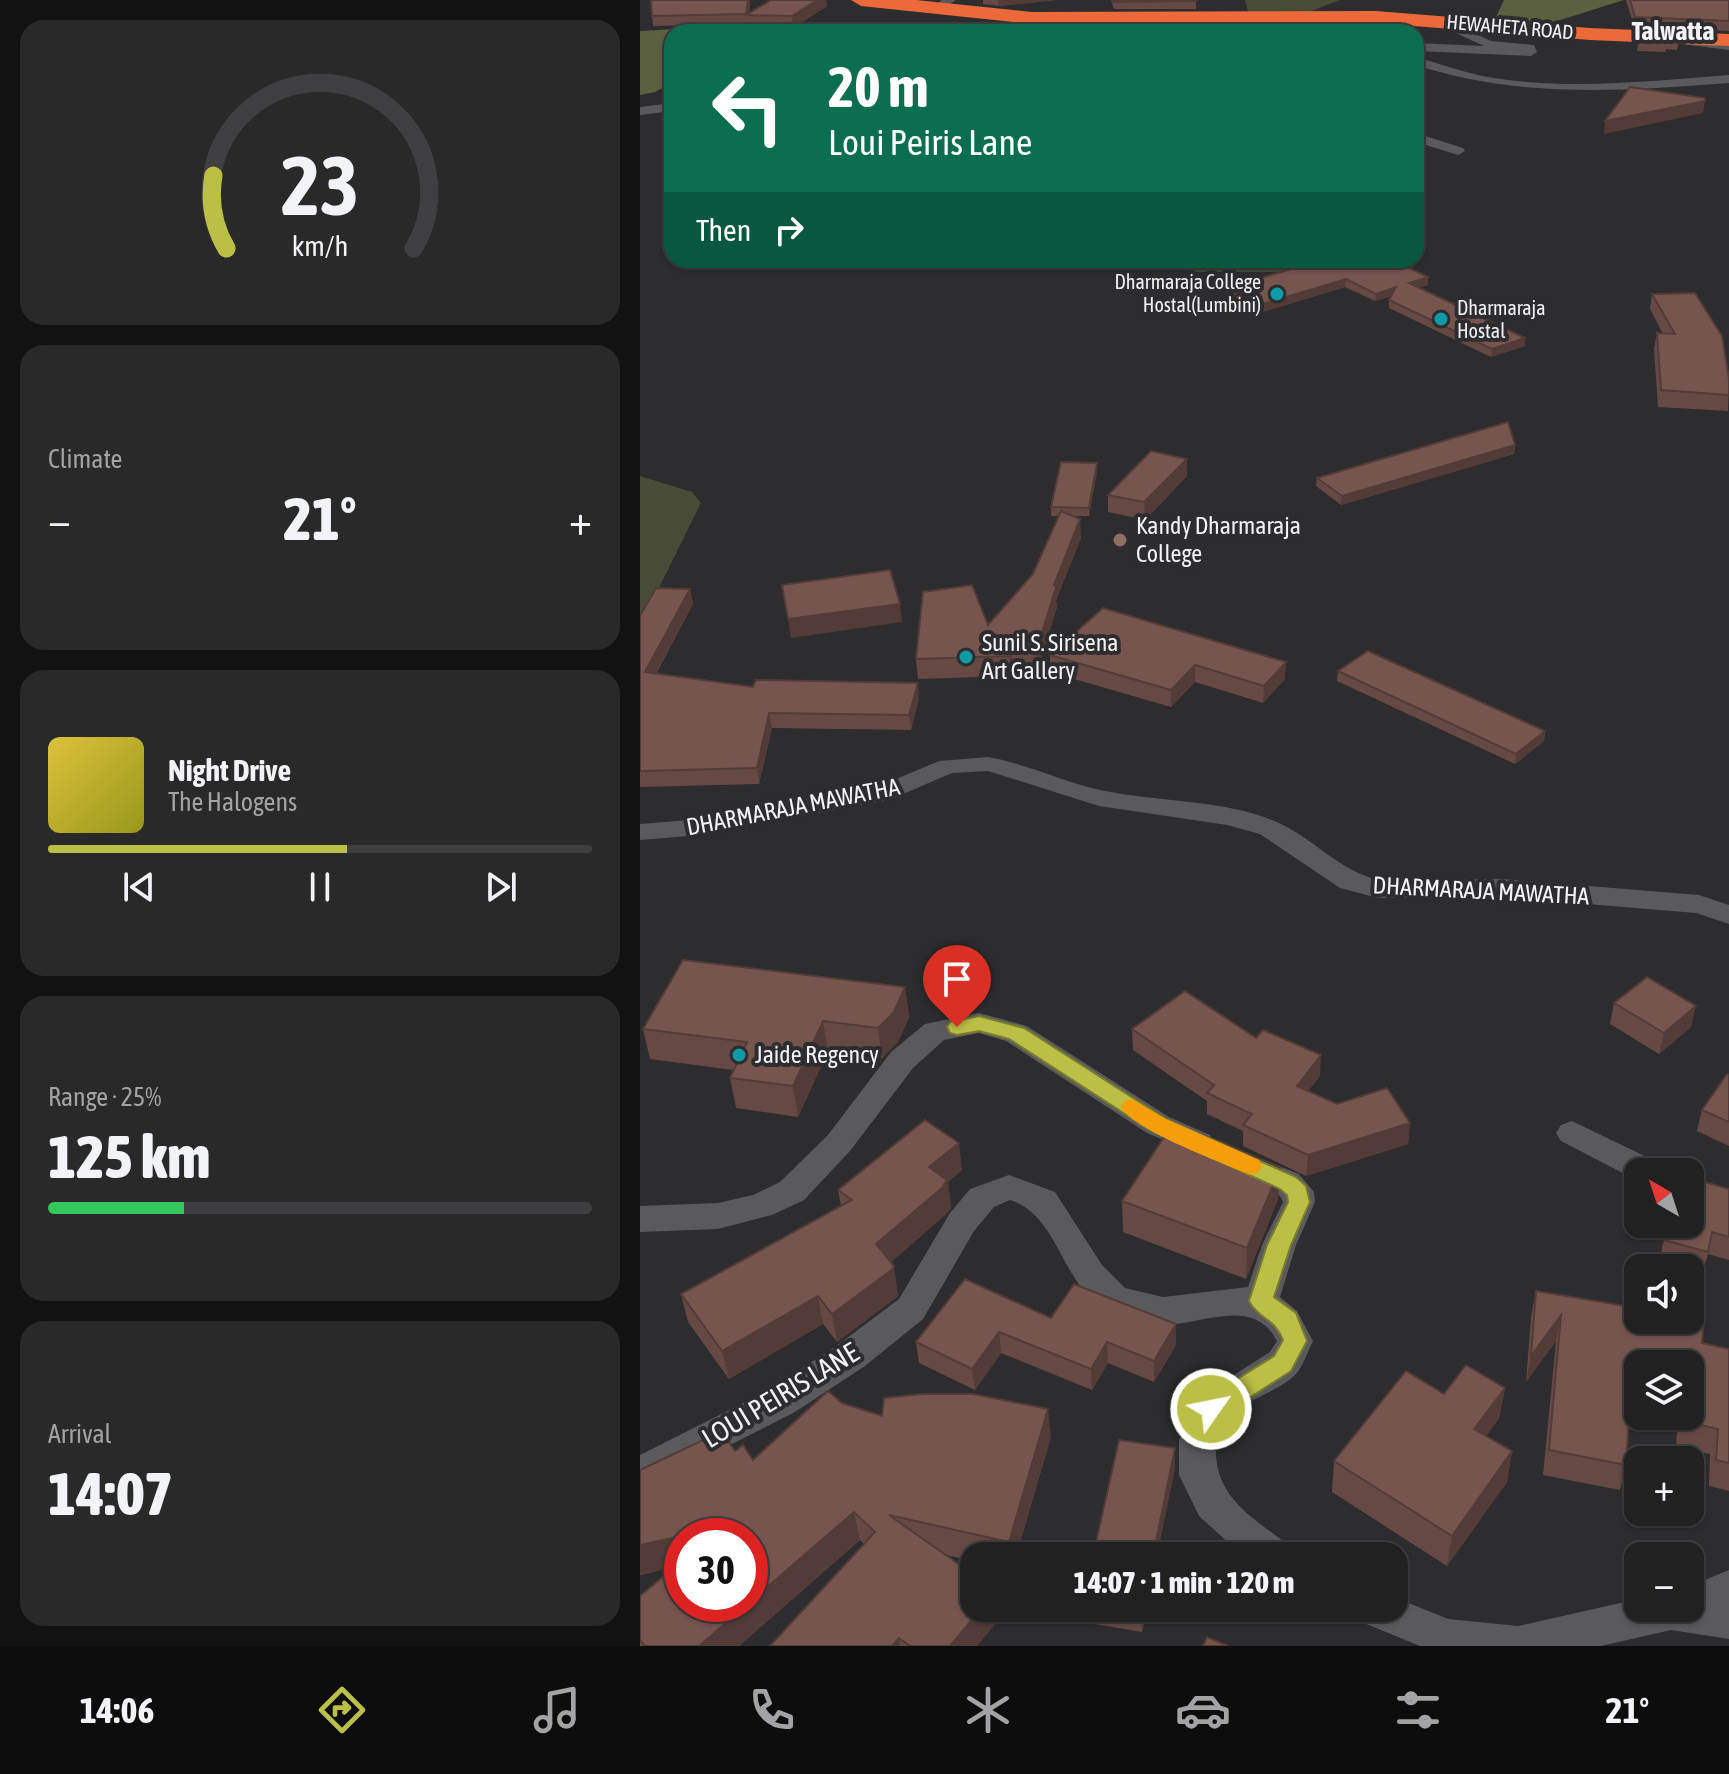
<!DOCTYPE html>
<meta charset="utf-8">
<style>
body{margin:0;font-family:"Asap Condensed",sans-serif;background:#2a292a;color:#f1f3f6;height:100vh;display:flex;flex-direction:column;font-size:30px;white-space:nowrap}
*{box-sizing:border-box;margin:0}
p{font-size:26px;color:#a2a3a5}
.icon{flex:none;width:44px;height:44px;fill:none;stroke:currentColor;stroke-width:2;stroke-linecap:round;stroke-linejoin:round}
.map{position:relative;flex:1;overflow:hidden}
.drawer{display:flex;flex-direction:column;gap:20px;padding:20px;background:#131213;width:640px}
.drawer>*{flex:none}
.hud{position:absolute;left:24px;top:24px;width:760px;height:244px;border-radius:24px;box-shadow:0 2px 6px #0004,0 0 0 2px #3f3e40;background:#0b6e4f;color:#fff;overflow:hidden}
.needle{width:52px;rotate:321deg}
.fabs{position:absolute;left:984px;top:1158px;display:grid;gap:16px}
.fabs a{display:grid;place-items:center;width:80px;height:80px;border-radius:16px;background:#222122;box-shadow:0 2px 6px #0004,0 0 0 2px #3f3e40;font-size:40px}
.speed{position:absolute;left:24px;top:1518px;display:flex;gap:16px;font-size:40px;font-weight:700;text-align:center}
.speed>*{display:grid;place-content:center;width:104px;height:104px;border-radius:50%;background:#222122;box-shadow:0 2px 6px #0004,0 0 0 2px #3f3e40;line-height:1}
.speed .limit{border:12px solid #d22;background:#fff;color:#111}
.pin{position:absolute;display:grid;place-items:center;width:68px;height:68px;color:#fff;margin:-82px -34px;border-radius:50% 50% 50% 0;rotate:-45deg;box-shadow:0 0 8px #0007}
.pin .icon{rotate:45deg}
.me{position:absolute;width:88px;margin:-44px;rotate:57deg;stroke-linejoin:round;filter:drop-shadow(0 0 6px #0008)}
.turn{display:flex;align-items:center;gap:28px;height:168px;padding:0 32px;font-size:36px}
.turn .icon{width:104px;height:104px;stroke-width:2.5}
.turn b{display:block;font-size:56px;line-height:68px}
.then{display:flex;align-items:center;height:76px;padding:0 32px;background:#0003;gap:16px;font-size:30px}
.big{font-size:60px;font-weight:800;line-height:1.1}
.drawer .card{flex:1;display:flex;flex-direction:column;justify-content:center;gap:12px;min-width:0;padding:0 28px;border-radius:24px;background:#2a292a}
.drawer .dial{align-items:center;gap:0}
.dial svg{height:208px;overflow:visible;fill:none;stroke:#3f3e40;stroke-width:7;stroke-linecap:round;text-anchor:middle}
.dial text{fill:#f1f3f6;stroke:none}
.song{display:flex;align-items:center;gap:24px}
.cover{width:96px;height:96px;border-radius:12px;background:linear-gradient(135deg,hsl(50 70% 55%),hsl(60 70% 35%))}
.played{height:8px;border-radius:4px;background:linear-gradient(90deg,#bac046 55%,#3f3e40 55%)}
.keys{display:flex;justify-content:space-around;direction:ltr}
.heat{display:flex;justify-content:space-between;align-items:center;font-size:44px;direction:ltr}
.charge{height:12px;border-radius:6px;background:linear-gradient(90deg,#34c759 25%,#3f3e40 0)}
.trip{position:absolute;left:320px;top:1542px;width:448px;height:80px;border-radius:24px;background:#222122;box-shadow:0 2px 6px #0004,0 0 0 2px #3f3e40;font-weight:800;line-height:80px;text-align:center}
.tabs{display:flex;height:128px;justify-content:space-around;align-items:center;background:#0e0d0e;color:#a2a3a5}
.tabs .icon{width:56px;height:56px}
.tabs .selected{color:#bac046}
.tabs b{font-size:36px;color:#f1f3f6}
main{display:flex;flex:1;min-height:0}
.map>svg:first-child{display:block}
.green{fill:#474b37}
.forest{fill:#5b6041}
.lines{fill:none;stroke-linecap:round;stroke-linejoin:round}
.street{fill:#5a595c;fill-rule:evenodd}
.highway{fill:#ec693a;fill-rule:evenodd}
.wall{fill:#664944}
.shaded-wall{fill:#533c37}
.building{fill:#77554f;stroke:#533c37;stroke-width:2}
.route{fill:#bac046;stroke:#797d2e;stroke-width:2}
.slow{fill:#f59e0b}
.culture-dot{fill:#0f9aa8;stroke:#2d2c2e;stroke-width:3}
.education-dot{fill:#8d6e63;stroke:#2d2c2e;stroke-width:3}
.labels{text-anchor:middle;stroke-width:8;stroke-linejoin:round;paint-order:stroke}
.far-street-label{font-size:20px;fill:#f3f2f4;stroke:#2d2c2e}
.far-poi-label{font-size:20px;fill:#f3f2f4;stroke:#2d2c2e;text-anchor:end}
.poi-label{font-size:24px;fill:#f3f2f4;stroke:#2d2c2e;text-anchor:start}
.street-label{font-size:24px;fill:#f3f2f4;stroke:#2d2c2e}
.far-district-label{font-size:26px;font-weight:bold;fill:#f3f2f4;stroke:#2d2c2e}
.near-street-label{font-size:28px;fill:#f3f2f4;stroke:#2d2c2e}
</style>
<main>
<section class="drawer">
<div class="card dial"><svg viewBox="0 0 100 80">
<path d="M14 69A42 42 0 1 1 86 69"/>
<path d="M14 69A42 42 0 0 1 9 41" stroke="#bac046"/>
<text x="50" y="56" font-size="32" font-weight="700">23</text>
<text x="50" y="72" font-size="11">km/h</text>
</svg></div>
<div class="card"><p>Climate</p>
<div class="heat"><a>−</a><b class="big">21°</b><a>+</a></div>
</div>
<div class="card">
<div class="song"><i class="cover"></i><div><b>Night Drive</b><p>The Halogens</p></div></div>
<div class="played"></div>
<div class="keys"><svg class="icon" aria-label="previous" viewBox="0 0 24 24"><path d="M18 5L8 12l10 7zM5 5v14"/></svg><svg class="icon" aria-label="pause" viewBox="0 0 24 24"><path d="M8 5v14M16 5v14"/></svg><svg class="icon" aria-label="next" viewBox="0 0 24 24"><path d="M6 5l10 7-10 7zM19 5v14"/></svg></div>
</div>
<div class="card"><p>Range · 25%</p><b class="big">125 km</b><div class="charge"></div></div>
<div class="card"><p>Arrival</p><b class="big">14:07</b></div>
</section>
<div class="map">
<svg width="1089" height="1646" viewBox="0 0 1089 1646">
<rect width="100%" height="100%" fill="#2d2c2e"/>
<g class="green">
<polygon points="605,0 700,0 669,12 608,12"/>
<polygon points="542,260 717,260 712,272 552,272 539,266"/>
<polygon points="0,476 52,492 61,503 0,626"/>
</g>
<g class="forest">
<polygon points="864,0 984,0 898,27 853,23"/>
<polygon points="35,29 78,32 32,32 32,83 15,92 0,95 0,31"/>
</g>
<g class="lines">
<g class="street">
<polygon points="302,0 316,0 300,11 292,11 292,7"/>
<polygon points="798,17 851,41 894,45 897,52 891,56 776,51 776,43 844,46 794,23 792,21"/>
<polygon points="1029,35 1089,42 1089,50 1025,42 1025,36"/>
<path d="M 776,57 C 802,64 827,74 854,78 C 932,90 1011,81 1089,75 L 1089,83 C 982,91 880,99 776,65 Z"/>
<polygon points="32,103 32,111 0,115 0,107"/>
<polygon points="776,133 823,148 825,151 818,155 776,142"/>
<path d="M 348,757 C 388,764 425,783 465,791 C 518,802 590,800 639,823 C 674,839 700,871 738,880 L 862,879 L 1059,895 L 1089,905 L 1089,924 L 1056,913 L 862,897 L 738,898 L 700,888 L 620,834 L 587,825 L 459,806 L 348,771 L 312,773 L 249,800 L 49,836 L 0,840 L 0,824 L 49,820 L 242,785 L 299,761 Z"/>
<polygon points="339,1013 387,1026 529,1117 570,1135 575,1143 570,1151 559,1155 507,1133 366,1041 339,1033 304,1040 273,1068 210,1151 164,1200 132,1215 78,1229 0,1232 0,1206 78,1203 113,1195 140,1182 188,1135 251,1052 285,1024"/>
<polygon points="932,1121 1019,1163 1024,1172 998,1172 998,1181 921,1141 916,1133 921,1125"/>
<path d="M 609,1154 L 659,1174 L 674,1192 L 675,1202 L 656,1245 L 640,1297 L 657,1311 L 673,1341 C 668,1351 663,1366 656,1374 C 633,1398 578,1404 576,1443 C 573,1489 601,1510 635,1535 C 646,1543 650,1544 656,1556 L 603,1556 L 559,1516 L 539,1475 L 539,1440 L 558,1398 L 630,1352 L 637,1341 C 614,1296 563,1324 525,1325 C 508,1326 492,1320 476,1315 C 421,1294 422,1216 370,1200 L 354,1207 L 334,1231 L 283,1319 L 225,1366 L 155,1412 L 0,1491 L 0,1455 L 129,1390 L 199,1344 L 259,1299 L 310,1213 L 330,1189 L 369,1175 L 415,1192 L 462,1265 L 485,1288 L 523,1297 L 608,1287 L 622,1245 L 643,1202 C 636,1182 603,1185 593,1166 L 598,1157 Z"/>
<polygon points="1089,1570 1089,1639 1031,1630 961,1646 780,1646 719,1621 713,1608 754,1608 754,1597 808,1619 878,1626 998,1599 998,1608 1050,1608 1050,1586"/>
</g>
<polygon class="highway" points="211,0 276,0 392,12 736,11 950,28 1089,34 1089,46 950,40 736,23 392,24 221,6"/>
</g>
<g class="wall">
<polygon points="11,0 110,0 109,13 131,0 186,0 187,6 153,28 107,27 107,24 13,26"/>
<polygon points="343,0 417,0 359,6 343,4"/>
<polygon points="471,0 556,0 556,9 474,9"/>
<polygon points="986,0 1089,0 1089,31 994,27"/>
<polygon points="999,33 1039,38 1037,50 1026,49 1026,52 997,51"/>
<polygon points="774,267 769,268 788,277 788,285 778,288 885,346 851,357 749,308 749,300 751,296 735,301 705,287 619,313 586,296 586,288"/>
<polygon points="1012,294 1089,379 1088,411 1018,407 1014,349 1017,333 1023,334 1010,309"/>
<polygon points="875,445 874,454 701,505 676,486 677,478"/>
<polygon points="457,471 449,516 433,516 441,538 416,600 417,607 397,672 378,667 378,662 372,660 371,676 278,679 276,659 348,625 393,574 419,516 411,516 411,507"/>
<polygon points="547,476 505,520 468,512 468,495"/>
<polygon points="50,589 53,604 16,674 113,687 279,698 271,730 132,728 119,784 0,787 0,616"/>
<polygon points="463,608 645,679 623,703 555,682 531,707 410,672 410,655"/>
<polygon points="698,671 905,731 904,741 875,764 697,681"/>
<polygon points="265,987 269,1017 258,1042 242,1058 188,1051 158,1117 96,1108 90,1078 93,1070 10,1059 3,1029"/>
<polygon points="974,1003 1051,1027 1019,1054 970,1024"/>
<polygon points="492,1029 616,1038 680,1076 668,1091 697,1104 770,1123 768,1144 666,1176 603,1146 603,1131 567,1114 567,1101 493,1050"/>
<polygon points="1089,1075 1089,1146 1057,1131 1062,1110"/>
<polygon points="640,1168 638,1199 606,1279 483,1232 482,1201"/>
<polygon points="322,1170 308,1182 311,1208 305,1215 251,1262 258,1294 257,1297 197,1342 183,1324 89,1379 48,1322 41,1294 201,1206 198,1190"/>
<polygon points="1054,1179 1089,1189 1089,1260 1068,1254 1062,1274 1050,1270 1050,1268 1044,1268 1019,1261 1025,1235 1002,1228 1003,1224 1050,1224"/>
<polygon points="896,1291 1062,1343 1089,1349 1089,1491 1069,1486 1070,1454 1036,1447 1038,1421 1016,1416 1050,1416 1050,1364 998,1364 998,1412 989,1410 986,1465 980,1490 903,1475 916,1341 886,1382 891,1317"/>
<polygon points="411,1318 536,1345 514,1382 468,1363 452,1390 361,1353 335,1390 279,1363 276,1342"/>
<polygon points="865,1388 859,1418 846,1436 872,1451 867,1482 807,1566 692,1492 694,1461 804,1394"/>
<polygon points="202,1403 242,1416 411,1437 376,1556 334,1556 334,1561 305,1555 334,1608 358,1608 360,1618 337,1646 130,1646 224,1544 220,1540 99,1646 0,1646 0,1596 35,1567 0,1575 0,1470 95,1451 113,1460"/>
<polygon points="442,1608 507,1608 502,1632 443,1622"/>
</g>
<g class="shaded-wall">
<polygon points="108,0 110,0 109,15 106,15"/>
<polygon points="177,0 186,0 187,6 153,28 152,16"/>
<polygon points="358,0 417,0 359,6"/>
<polygon points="1065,101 1063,113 964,134 965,121"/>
<polygon points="772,260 774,260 774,267 759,272 760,264"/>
<polygon points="788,277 788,285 768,291 769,283"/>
<polygon points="706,279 705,287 619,313 619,305"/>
<polygon points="756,287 755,295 735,301 736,294"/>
<polygon points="885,338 885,346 851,357 852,349"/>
<polygon points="875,445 874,454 701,505 702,496"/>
<polygon points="547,459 547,476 505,520 504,502"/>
<polygon points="457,463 457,471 449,516 449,508"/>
<polygon points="440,519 441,538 416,600 417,607 397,672 396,652 414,585"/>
<polygon points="50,589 53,604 8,687 5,672"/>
<polygon points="260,604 262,622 151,638 148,619"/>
<polygon points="370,640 372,660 371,676 370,656"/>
<polygon points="646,662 645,679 623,703 624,686"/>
<polygon points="555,665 555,682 531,707 531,690"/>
<polygon points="278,683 279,698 271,730 269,715"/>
<polygon points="129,713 132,728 119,784 117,768"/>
<polygon points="905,731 904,741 875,764 876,754"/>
<polygon points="265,987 269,1017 258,1042 242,1058 238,1028"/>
<polygon points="1056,1006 1051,1027 1019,1054 1024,1033"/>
<polygon points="183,1021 188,1051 158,1117 153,1086"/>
<polygon points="681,1055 680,1076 655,1107 657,1086"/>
<polygon points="770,1123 768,1144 666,1176 668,1155"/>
<polygon points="319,1143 322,1170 308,1182 311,1208 305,1215 240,1272 236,1244 289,1167"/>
<polygon points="640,1168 638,1199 606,1279 607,1248"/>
<polygon points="254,1266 258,1294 257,1297 197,1342 192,1314"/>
<polygon points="178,1296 183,1324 89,1379 82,1351"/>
<polygon points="921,1315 916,1341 886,1382 891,1356"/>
<polygon points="536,1324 536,1345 514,1382 514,1361"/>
<polygon points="359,1332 361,1353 335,1390 332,1369"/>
<polygon points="467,1342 468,1363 452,1390 451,1369"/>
<polygon points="865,1388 859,1418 829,1459 834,1429"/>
<polygon points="408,1409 411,1437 376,1556 370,1556 369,1542"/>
<polygon points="535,1448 535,1469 517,1556 513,1556"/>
<polygon points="872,1451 867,1482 807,1566 812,1536"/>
<polygon points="214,1512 220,1540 99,1646 59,1646 108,1604 110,1604 110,1602"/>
<polygon points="83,1527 85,1536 42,1536 42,1566 0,1574 0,1545"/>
<polygon points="342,1608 358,1608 360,1618 337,1646 310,1646"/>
<polygon points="502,1608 507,1608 502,1632 501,1611"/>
<polygon points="259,1638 260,1646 252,1646"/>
</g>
<g class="building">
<polygon points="11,0 108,0 106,14 12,16"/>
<polygon points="131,0 177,0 152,16 106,15"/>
<polygon points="473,0 556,0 556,1 473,2"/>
<polygon points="990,0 1089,0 1089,21 995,17"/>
<polygon points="999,33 1039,35 1039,38 1028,37 1028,40 999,38"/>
<polygon points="990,87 1065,98 1065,101 965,121"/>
<polygon points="682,260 772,260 760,264 788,277 769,283 885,338 852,349 749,300 756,287 736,294 706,279 619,305 586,288"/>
<polygon points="1055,293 1082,336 1089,379 1089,395 1021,390 1017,333 1035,334 1012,294"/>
<polygon points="868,422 875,445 702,496 677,478"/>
<polygon points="511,451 547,459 504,502 468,495"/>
<polygon points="421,462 457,463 449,508 411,507"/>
<polygon points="421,511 440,519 414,585 416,587 396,652 377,647 378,643 370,640 370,656 276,659 283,592 332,585 348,625 393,574"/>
<polygon points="250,570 260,604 148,619 142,585"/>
<polygon points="16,588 50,589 5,672 113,687 116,680 278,683 269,715 129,713 117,768 0,771 0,616"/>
<polygon points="463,608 646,662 624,686 555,665 531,690 410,655"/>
<polygon points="728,651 905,731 876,754 698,671"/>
<polygon points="43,960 265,987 254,1012 238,1028 183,1021 153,1086 90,1078 107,1042 3,1029"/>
<polygon points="1007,977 1056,1006 1024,1033 974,1003"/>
<polygon points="545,991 616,1038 623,1030 681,1055 657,1086 697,1104 747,1088 770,1123 668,1155 603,1125 612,1114 567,1093 574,1085 492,1029"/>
<polygon points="1087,1074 1089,1075 1089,1122 1062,1110"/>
<polygon points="285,1120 319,1143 289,1167 307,1180 302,1188 236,1244 254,1266 253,1269 192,1314 178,1296 82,1351 41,1294 212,1200 198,1190"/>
<polygon points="532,1125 582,1142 640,1168 607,1248 482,1201"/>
<polygon points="1019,1161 1052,1170 1054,1179 1089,1189 1089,1237 1072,1232 1068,1252 1024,1240 1028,1224 1050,1224 1050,1172 1016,1172"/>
<polygon points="325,1279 411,1318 434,1284 536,1324 514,1361 467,1342 451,1369 359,1332 332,1369 276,1342"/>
<polygon points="896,1291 998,1308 998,1320 1050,1320 1050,1316 1064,1318 1062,1343 1089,1349 1089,1463 1076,1460 1078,1429 1043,1421 1043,1416 1050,1416 1050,1364 998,1364 998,1385 991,1383 986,1465 909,1450 921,1315 891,1356"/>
<polygon points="826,1365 865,1388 834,1429 872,1451 812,1536 694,1461 766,1371 804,1394"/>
<polygon points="188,1391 202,1403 242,1416 244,1398 283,1394 333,1394 408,1409 369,1542 249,1515 334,1575 334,1608 342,1608 310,1646 270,1646 259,1638 252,1646 130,1646 235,1532 214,1512 110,1602 110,1536 72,1536 83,1527 0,1545 0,1470 82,1431 95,1451 103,1445 113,1460"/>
<polygon points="479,1440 535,1448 513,1556 453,1556"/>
<polygon points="42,1561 42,1604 108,1604 59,1646 5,1646 0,1640 0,1596"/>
<polygon points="480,1608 502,1608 501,1611"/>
<polygon points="567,1637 588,1646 563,1646"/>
</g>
<path class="route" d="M 339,1016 L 384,1028 L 526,1119 L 656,1177 L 666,1186 L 670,1202 L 651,1245 L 634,1297 L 656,1313 L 667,1341 L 651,1371 L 580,1417 L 571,1420 L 562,1417 L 558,1409 L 562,1401 L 634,1356 L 643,1340 C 635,1318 618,1319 609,1301 L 627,1245 L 648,1202 L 647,1195 L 640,1189 L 510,1130 L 369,1039 L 339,1031 L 317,1035 L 310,1033 L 307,1027 L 310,1022 Z"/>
<path class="slow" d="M 492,1099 L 526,1119 L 619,1160 L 622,1166 L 619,1172 L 611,1175 L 603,1172 C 576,1160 494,1130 481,1107 L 484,1101 Z"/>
<g class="culture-dot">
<circle cx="637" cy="294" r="8"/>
<circle cx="801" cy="319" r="8"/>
<circle cx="326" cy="657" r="8"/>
<circle cx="99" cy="1055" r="8"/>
</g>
<circle class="education-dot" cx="480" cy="540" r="8"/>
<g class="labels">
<g class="far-street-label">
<text transform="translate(870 27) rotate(5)" y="7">HEWAHETA ROAD</text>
</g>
<g class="far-poi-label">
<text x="621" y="289">Dharmaraja College<tspan x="621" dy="23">Hostal(Lumbini)</tspan></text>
<text x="817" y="315" text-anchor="start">Dharmaraja<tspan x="817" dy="23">Hostal</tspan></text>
</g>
<g class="poi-label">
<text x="496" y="534">Kandy Dharmaraja<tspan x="496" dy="28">College</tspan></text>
<text x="342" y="651">Sunil S. Sirisena<tspan x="342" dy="28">Art Gallery</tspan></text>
<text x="115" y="1063">Jaide Regency</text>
</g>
<g class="street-label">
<text transform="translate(153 807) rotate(-11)" y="8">DHARMARAJA MAWATHA</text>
<text transform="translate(841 891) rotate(3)" y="8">DHARMARAJA MAWATHA</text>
</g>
<g class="far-district-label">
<text x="1033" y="40">Talwatta</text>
</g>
<g class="near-street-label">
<text transform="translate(140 1395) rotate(-31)" y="10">LOUI PEIRIS LANE</text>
</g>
</g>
</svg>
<div class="fabs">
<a><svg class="needle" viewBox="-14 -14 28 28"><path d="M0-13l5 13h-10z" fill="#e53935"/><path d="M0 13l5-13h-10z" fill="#a2a3a5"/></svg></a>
<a><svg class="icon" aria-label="sound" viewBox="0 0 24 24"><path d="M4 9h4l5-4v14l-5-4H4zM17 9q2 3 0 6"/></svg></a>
<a><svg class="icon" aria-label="layers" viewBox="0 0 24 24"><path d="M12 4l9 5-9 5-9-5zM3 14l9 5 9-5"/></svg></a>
<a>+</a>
<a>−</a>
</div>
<div class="speed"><div class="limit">30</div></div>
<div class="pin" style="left:317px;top:1027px;background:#d93025"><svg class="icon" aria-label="arrive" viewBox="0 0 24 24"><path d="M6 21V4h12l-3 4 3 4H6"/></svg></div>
<svg class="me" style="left:571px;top:1409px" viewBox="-20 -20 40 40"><circle r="17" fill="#bac046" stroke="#fff" stroke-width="3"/><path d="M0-11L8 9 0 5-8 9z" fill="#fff"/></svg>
<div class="trip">14:07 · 1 min · 120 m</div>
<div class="hud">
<div class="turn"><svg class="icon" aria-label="left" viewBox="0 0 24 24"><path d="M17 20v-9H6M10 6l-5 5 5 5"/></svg><div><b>20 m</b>Loui Peiris Lane</div></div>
<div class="then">Then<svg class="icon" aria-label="right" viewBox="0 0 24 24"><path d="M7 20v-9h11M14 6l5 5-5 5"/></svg></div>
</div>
</div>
</main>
<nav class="tabs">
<b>14:06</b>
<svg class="icon selected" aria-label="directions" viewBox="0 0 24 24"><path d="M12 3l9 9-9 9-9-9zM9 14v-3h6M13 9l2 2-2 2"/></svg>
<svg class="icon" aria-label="music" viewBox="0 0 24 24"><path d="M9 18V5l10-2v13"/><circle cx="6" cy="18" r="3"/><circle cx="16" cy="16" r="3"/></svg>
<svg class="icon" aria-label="phone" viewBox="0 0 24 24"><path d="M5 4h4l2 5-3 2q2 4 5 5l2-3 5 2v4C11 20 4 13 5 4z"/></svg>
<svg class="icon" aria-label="climate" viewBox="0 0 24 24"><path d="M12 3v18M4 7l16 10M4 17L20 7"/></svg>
<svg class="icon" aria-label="car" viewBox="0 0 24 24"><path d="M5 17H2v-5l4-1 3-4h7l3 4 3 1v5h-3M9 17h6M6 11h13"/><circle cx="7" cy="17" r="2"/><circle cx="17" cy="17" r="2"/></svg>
<svg class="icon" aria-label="filters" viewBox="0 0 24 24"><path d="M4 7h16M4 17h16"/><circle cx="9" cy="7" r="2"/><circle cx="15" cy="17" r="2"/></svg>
<b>21°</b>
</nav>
